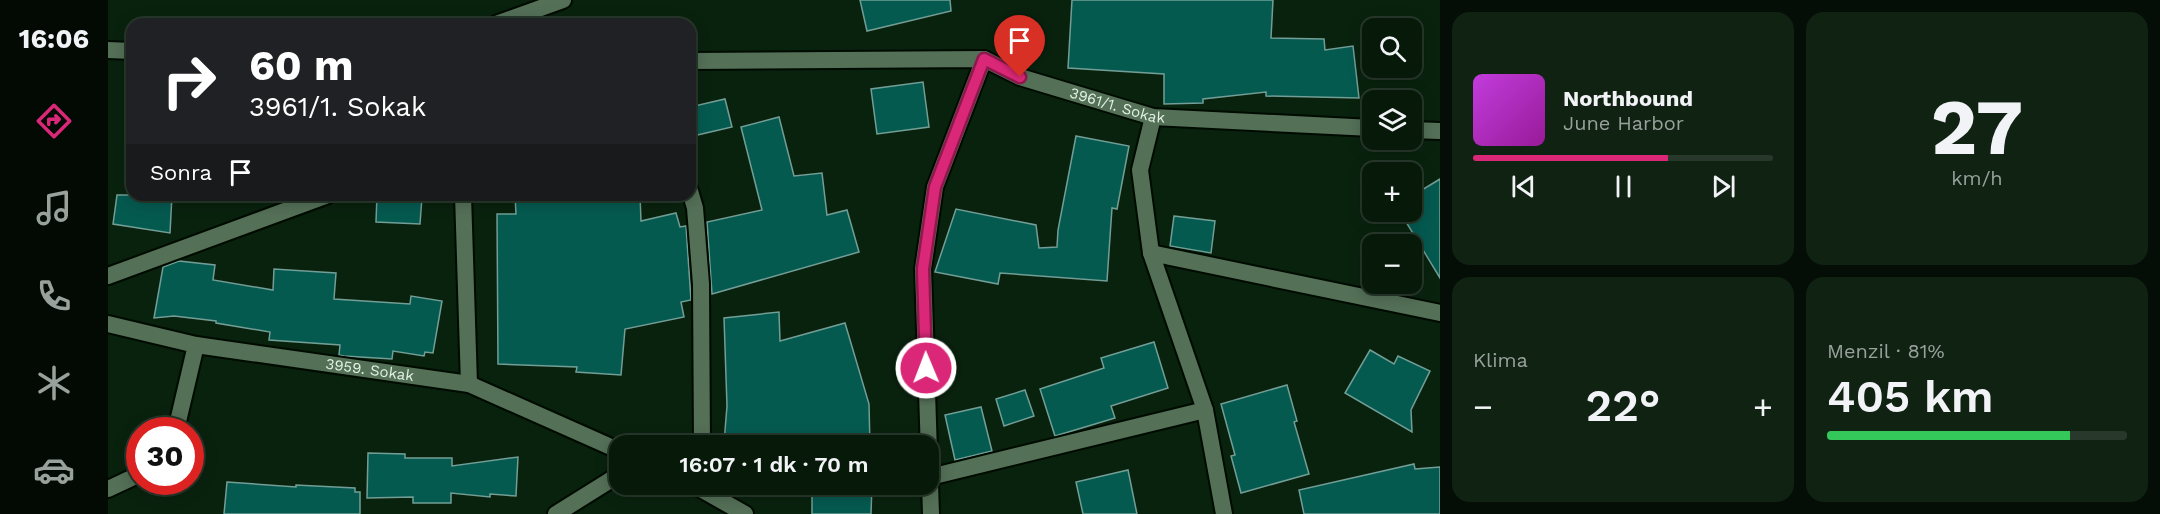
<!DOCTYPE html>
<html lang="tr">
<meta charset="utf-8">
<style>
body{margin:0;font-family:"Work Sans",sans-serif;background:#102313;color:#f1f3f6;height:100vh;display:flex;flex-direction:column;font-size:22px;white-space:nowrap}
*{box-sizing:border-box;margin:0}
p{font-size:20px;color:#98a19c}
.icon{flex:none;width:33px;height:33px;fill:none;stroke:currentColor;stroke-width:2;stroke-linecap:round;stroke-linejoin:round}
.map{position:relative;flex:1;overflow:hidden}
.panel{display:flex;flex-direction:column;gap:12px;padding:12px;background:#040e06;width:720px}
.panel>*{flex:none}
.guide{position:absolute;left:18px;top:18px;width:570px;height:183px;border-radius:18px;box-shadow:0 3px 15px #0003,0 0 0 2px #28382b;background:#202124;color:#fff;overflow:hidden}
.buttons{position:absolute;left:1254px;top:18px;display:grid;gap:12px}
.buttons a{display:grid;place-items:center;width:60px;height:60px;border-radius:12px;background:#071a0a;box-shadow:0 3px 15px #0003,0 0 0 2px #28382b;font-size:30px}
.speed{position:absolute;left:18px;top:417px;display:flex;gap:12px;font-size:30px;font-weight:700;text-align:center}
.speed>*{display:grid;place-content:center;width:78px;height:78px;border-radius:50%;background:#071a0a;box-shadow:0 3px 15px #0003,0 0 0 2px #28382b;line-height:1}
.speed .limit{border:9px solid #d22;background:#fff;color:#111}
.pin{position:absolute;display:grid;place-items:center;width:51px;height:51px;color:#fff;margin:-62px -26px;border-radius:50% 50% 50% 0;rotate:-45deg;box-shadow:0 0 6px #0007}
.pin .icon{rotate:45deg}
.me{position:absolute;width:66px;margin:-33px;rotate:359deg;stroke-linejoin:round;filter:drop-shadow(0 0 4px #0008)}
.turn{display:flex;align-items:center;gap:21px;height:126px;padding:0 24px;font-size:27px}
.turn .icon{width:78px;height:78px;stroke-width:2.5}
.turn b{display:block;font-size:42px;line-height:51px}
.then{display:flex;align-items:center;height:57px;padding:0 24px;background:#0003;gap:12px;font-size:22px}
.big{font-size:45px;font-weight:600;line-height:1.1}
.panel .widget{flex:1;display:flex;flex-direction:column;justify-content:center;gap:9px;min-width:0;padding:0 21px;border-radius:18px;background:#102313}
.panel .dial{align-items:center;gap:0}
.dial b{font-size:78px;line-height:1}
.song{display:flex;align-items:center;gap:18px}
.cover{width:72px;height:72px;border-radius:9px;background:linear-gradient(135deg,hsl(290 70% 55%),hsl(300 70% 35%))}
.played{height:6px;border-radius:3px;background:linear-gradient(90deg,#db2777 65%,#28382b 65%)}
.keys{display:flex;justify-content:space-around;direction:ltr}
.heat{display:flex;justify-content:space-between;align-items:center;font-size:33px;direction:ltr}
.charge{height:9px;border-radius:4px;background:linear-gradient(90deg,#34c759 81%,#28382b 0)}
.panel .tiles{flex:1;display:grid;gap:12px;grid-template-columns:repeat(2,1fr)}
.trip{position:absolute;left:501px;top:435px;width:330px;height:60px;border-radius:18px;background:#071a0a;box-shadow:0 3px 15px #0003,0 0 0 2px #28382b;font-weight:600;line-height:60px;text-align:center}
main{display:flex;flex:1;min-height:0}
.dock{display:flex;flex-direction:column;width:108px;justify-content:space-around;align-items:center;background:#030a04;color:#98a19c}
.dock .icon{width:42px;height:42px}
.dock .active{color:#db2777}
.dock b{font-size:27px;color:#f1f3f6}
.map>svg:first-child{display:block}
.building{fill:#055a50;stroke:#729e96;stroke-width:1.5}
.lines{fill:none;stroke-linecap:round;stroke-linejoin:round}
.minor-casing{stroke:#000b00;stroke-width:20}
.tertiary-casing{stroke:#000b00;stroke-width:20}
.minor{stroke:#547057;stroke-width:16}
.tertiary{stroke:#547057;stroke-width:16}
.route-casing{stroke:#8e194d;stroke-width:15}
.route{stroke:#db2777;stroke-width:10}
.labels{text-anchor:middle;stroke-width:6;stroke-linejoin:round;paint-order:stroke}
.street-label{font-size:15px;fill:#e2f2e4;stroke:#020903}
</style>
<main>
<nav class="dock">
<b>16:06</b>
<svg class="icon active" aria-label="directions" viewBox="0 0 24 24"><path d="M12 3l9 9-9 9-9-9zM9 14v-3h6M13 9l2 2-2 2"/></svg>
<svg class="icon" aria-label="music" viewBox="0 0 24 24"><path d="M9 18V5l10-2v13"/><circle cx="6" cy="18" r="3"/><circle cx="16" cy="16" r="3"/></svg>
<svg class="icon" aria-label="phone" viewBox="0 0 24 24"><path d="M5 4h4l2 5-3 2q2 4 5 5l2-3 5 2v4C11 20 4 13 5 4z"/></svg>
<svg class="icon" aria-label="climate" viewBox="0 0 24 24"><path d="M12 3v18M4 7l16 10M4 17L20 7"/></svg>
<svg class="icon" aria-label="car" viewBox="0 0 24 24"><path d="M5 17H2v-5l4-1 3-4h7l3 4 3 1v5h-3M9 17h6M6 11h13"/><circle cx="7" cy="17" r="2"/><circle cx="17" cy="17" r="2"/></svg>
</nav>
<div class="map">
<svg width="1332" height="514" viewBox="0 0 1332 514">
<rect width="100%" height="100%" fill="#09220e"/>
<g class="building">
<polygon points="752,0 842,0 843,11 759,31"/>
<polygon points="964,0 1165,0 1163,38 1216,39 1217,50 1245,46 1251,98 1158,96 1158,92 1095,99 1095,103 1056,104 1056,74 960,68"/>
<polygon points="815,82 821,127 769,134 763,89"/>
<polygon points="617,99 624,127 585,136 582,120 582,107"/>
<polygon points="671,117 686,176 714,173 719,215 739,210 751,252 604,294 599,222 654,210 633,127"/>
<polygon points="968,136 1021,146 1009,209 1004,208 999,281 892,273 890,284 827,272 848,209 928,225 931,248 949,247 950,230"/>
<polygon points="1332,179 1332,278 1292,212 1304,212 1304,196"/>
<polygon points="9,195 64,195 62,233 5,224"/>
<polygon points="269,195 314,197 312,224 268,222"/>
<polygon points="407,195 532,195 533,221 568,213 572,227 578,226 583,300 573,302 576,317 517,329 513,375 468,372 469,367 390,364 389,214 408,214"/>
<polygon points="1066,216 1107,221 1103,253 1062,246"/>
<polygon points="71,261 107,265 105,280 165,290 166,269 228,273 226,299 302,304 303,296 334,301 325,353 317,352 316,356 285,351 284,359 236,356 231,355 232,345 161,340 162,332 108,323 108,321 66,316 46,318 55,267"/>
<polygon points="671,312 672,341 737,323 761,404 762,446 641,446 616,443 619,406 616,318"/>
<polygon points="1046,342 1060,388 1003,406 1007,418 947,436 932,389 996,368 993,358"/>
<polygon points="1262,350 1286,364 1290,356 1322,371 1303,410 1304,432 1237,393"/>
<polygon points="1179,385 1189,421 1186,422 1201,474 1133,493 1123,456 1127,455 1113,404"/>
<polygon points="917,390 926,416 896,426 888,399"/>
<polygon points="873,407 884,451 847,460 837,415"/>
<polygon points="260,453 297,454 297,458 344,458 344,466 410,457 408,496 382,494 382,497 343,493 343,503 305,503 305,497 259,498"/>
<polygon points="1306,464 1307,469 1332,467 1332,514 1196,514 1191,490"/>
<polygon points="1020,470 1029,514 975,514 968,482"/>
<polygon points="119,482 188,487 188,485 247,488 247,492 252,492 252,514 116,514"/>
<polygon points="704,484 764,484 763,514 704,514"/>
</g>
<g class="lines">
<g class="minor-casing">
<g id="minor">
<polyline points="388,24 455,0"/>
<polyline points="0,50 24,51"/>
<path id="s1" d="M 582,61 L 876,59 L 912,77 L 1045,117 L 1264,128"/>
<polyline points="1045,117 1032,170 1043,253 1097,410 1116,514"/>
<polyline points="1304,130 1332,131"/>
<polyline points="582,191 587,208 593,284 594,446"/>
<polyline points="355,195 361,384"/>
<polyline points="1043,253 1332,313"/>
<polyline points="0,276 220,195"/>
<polyline points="68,430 88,345"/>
<polyline points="822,477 1097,410"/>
<polyline points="0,489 32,474"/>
<polyline points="448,514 512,474"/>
<polyline points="823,514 815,269 827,187 876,59"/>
</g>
</g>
<g class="tertiary-casing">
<g id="tertiary">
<path id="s2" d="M 0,324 L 88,345 L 361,384 L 512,451"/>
<polyline points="584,484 637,514"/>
</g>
</g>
<use href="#minor" class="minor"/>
<use href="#tertiary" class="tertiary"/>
</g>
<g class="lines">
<g class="route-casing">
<polyline id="route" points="818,368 815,269 827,187 876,59 912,77"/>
</g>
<use href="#route" class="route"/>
</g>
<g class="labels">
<g class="street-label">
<text dy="5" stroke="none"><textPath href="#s1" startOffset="436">3961/1. Sokak</textPath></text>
<text dy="5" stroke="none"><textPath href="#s2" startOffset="266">3959. Sokak</textPath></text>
</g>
</g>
</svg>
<div class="buttons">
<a><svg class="icon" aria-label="search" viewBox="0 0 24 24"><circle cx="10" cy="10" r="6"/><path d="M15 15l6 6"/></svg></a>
<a><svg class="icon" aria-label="layers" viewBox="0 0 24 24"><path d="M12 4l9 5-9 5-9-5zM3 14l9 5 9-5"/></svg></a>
<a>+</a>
<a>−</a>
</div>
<div class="speed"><div class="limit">30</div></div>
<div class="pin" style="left:912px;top:77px;background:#d93025"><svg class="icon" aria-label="arrive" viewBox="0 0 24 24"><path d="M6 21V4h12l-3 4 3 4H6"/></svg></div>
<svg class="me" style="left:818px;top:368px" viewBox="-20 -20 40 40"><circle r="17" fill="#db2777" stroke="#fff" stroke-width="3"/><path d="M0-11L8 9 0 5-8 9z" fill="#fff"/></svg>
<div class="trip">16:07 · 1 dk · 70 m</div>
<div class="guide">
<div class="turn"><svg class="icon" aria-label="right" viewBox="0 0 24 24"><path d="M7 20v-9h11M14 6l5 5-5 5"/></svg><div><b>60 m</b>3961/1. Sokak</div></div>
<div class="then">Sonra<svg class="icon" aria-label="arrive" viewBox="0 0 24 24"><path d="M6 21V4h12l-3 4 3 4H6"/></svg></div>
</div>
</div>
<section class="panel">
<div class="tiles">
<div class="widget">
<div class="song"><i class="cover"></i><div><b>Northbound</b><p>June Harbor</p></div></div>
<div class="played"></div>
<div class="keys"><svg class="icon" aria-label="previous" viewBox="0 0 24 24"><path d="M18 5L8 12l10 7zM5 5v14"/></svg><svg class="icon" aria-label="pause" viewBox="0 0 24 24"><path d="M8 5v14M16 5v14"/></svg><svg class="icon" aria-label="next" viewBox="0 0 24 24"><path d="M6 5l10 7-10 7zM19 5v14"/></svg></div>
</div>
<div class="widget dial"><b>27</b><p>km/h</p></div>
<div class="widget"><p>Klima</p>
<div class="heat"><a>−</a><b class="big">22°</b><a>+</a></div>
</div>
<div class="widget"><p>Menzil · 81%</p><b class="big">405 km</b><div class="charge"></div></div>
</div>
</section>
</main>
